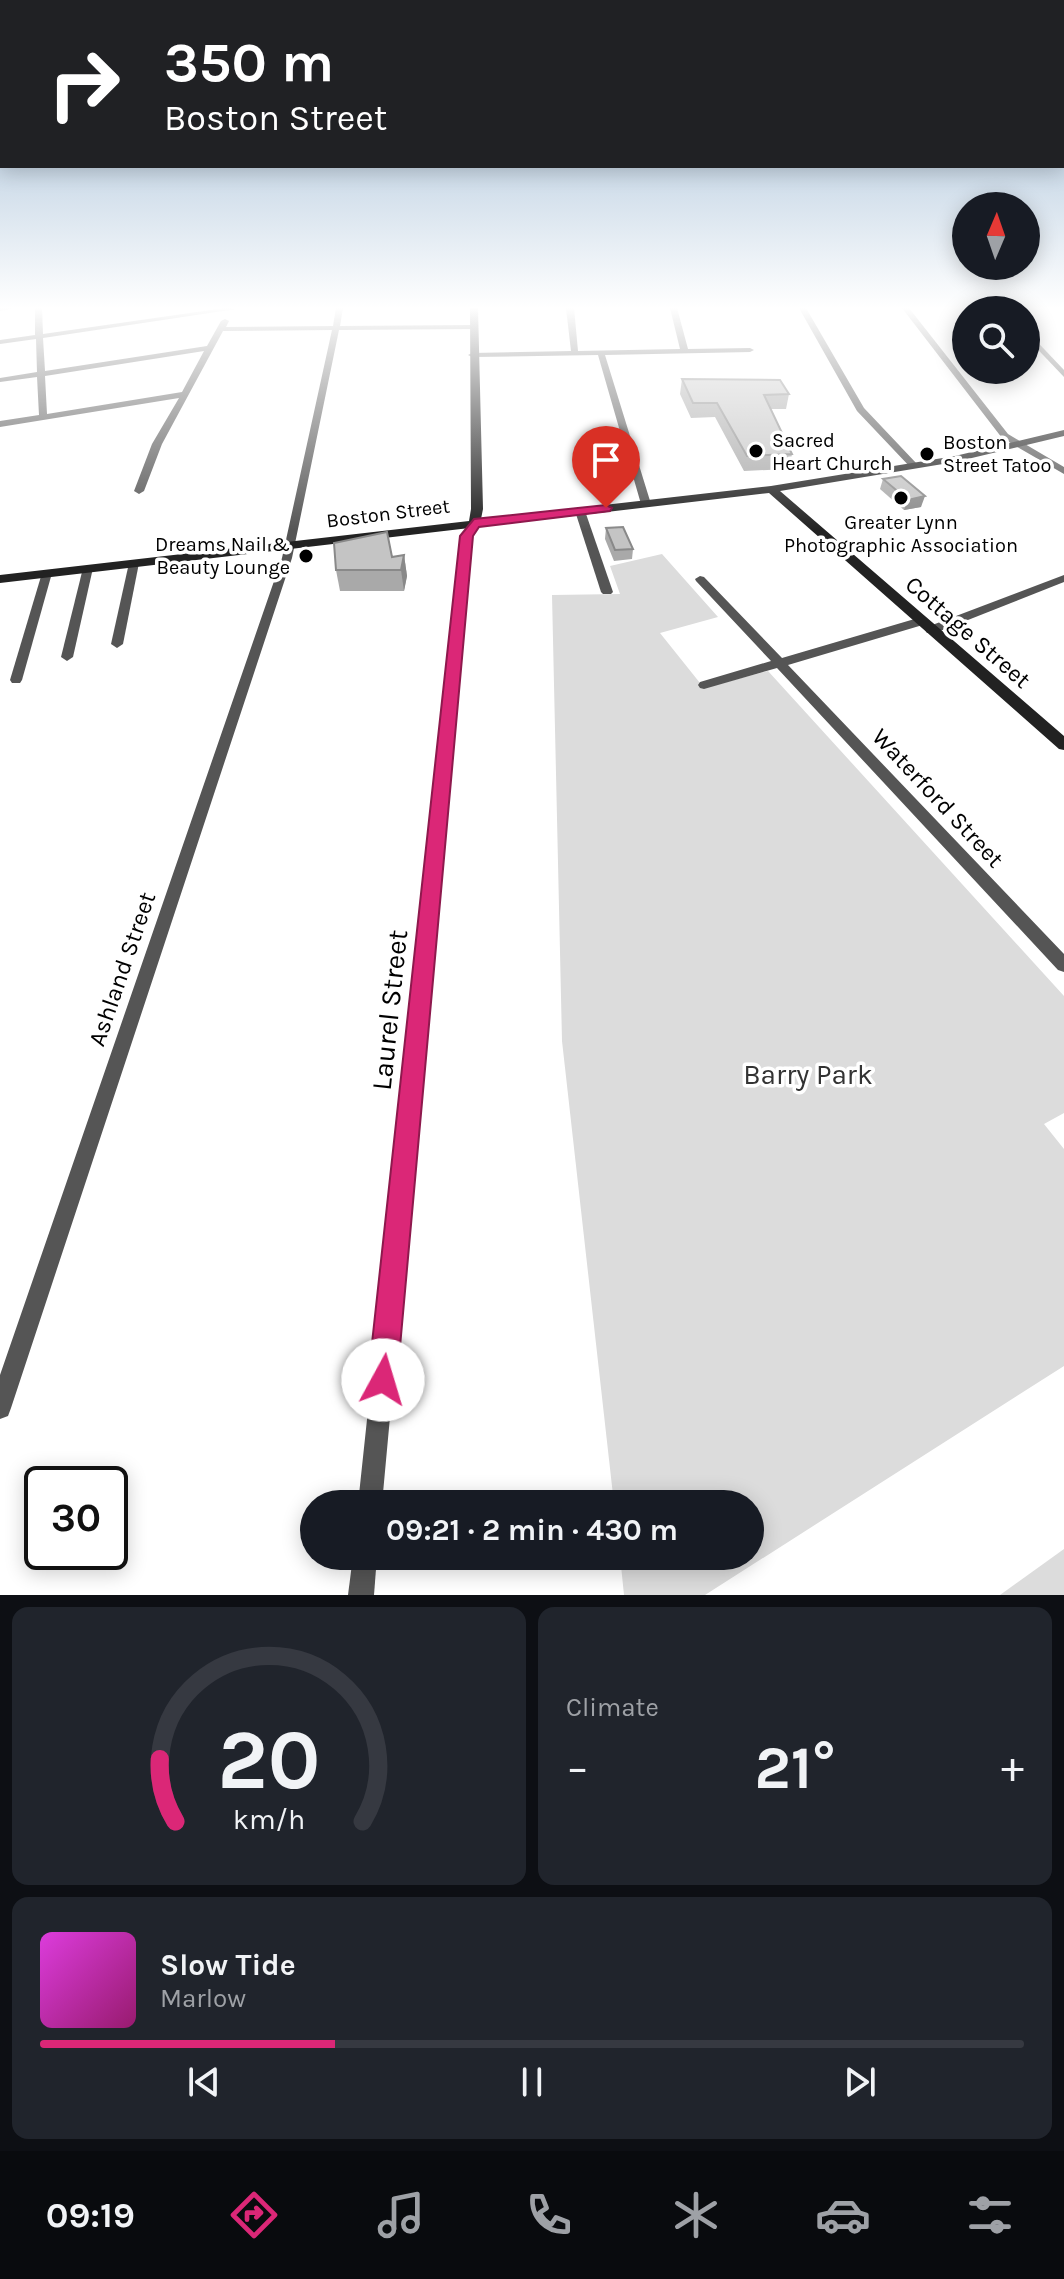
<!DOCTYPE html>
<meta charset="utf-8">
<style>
body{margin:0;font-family:Karla,sans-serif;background:#20242c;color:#f1f3f6;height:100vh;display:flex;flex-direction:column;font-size:30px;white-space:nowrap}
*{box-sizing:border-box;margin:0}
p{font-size:26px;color:#9ea1a6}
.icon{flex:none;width:44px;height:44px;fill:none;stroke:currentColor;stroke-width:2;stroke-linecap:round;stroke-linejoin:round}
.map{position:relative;height:1595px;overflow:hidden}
.sheet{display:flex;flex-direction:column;gap:12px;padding:12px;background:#0d0f14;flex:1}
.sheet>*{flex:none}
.banner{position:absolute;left:0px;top:0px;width:1064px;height:168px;box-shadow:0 4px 20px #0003;background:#202124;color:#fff;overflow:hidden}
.needle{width:52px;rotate:2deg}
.tools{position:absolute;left:952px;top:192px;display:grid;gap:16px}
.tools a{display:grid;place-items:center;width:88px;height:88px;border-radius:50%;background:#171b24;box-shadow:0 4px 20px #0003;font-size:40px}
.speed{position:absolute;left:24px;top:1466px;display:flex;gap:16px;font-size:40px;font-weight:700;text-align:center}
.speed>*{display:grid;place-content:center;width:104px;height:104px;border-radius:50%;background:#171b24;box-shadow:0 4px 20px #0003;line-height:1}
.speed .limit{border:4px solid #111;border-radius:12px;background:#fff;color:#111}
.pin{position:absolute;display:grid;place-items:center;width:68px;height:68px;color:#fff;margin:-82px -34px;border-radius:50% 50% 50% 0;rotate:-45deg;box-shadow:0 0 8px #0007}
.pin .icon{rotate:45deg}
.me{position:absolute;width:88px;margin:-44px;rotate:6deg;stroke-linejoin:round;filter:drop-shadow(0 0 6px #0008)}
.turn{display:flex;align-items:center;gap:28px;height:168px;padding:0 32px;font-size:36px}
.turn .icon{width:104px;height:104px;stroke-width:2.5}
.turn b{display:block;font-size:56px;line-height:68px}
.big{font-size:60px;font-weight:700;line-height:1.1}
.sheet .tile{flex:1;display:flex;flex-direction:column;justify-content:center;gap:12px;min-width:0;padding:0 28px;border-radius:16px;background:#20242c}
.sheet .dial{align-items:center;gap:0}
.dial svg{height:208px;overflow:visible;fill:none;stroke:#363941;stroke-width:7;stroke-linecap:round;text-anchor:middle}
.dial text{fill:#f1f3f6;stroke:none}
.song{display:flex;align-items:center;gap:24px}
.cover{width:96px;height:96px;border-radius:12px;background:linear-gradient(135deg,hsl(300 70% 55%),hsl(320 70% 35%))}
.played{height:8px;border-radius:4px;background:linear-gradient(90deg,#db2777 30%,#363941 30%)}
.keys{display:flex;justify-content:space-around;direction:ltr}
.heat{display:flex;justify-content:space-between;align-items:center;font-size:44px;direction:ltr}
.sheet .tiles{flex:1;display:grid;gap:12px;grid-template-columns:1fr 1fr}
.tile:last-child{grid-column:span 2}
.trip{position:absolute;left:300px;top:1490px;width:464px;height:80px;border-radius:40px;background:#171b24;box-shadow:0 4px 20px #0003;font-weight:700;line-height:80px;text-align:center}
.menu{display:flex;height:128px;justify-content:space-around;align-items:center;background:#090b0e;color:#9ea1a6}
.menu .icon{width:56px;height:56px}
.menu .on{color:#db2777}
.menu b{font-size:36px;color:#f1f3f6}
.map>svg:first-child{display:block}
.green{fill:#dcdcdc}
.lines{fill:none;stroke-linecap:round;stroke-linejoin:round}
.street{fill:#555;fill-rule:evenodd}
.secondary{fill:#222;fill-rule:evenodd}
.wall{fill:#a9a9a9}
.shaded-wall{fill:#898989}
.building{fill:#c4c4c4;stroke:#898989;stroke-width:2}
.route{fill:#db2777;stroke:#8e194d;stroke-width:2}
.poi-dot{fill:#000;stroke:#fff;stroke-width:3}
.labels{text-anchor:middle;stroke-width:7;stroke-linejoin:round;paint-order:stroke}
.far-poi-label{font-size:20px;fill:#000;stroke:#fff;text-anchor:start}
.far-street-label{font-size:20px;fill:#000;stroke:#fff}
.street-label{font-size:24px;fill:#000;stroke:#fff}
.near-street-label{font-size:28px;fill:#000;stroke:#fff}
.near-park-label{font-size:28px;fill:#333;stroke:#fff}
</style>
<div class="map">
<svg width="1064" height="1595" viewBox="0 0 1064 1595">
<rect width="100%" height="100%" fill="#fff"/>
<g class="green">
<polygon points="662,554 718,617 660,633 704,688 768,671 1064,996 1064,1113 1044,1124 1064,1149 1064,1366 705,1595 624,1595 620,1556 750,1556 750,1504 614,1504 562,1041 552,595 620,594 610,566"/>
<polygon points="1064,1549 1064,1595 1000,1595"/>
</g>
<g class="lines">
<g class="street">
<polygon points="0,308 14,308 0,311"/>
<path d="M 35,308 L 42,308 L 43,334 L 225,308 L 236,309 L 43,338 L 45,371 L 207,346 L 221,321 L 225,319 L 229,321 L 226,327 L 333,326 L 336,308 L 343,308 L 340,326 L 473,325 L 477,327 L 473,329 L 339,330 L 292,558 L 11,1408 L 8,1416 L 0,1419 L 0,1375 L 282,558 L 332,330 L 223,331 L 162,444 L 144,491 L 139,494 L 134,491 L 152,444 L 179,398 L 0,427 L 0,421 L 39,415 L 37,377 L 0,382 L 0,378 L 37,372 L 36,339 L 0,344 L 0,340 L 35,335 ZM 204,351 L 182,392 L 47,414 L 45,376 Z"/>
<polygon points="566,308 574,308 578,351 680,349 670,308 677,308 688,349 750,348 754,350 750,352 605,355 651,504 649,506 641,504 598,355 472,357 468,355 472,353 571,351"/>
<polygon points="799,308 806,308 864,408 917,464 917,468 911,468 857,411"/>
<polygon points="902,308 909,308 1008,434 1064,467 1064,474 1002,438"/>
<polygon points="1000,308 1008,308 1010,310 1002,310"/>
<polygon points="1026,330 1064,370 1064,377 1026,337"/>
<polygon points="576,509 585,511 613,592 611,594 603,594 601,592 575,511"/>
<polygon points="474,520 479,523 471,537 382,1504 358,1504 461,537 470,521"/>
<polygon points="134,560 139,563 123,644 117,648 111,644 129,563"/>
<polygon points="88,565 93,568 73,657 67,661 61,657 83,568"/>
<polygon points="47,570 52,573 22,680 20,683 12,683 10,680 42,573"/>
<polygon points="1064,575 1064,582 935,633 927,633 925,630 927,627"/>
<polygon points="700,576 704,577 782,658 918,618 926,618 926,624 788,665 1064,954 1064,972 1058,970 777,668 704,689 700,688 698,685 700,682 771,661 696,581 695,579"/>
<polygon points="353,1556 377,1556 374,1595 348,1595"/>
</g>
<polygon class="secondary" points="470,308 478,308 483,509 481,519 771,486 955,456 1064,430 1064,436 955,462 780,491 1064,736 1064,750 1059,749 769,493 0,583 0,575 469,521 471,509"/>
</g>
<g class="wall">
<polygon points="682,379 789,394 786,409 771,409 792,454 789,469 744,471 715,417 691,418 680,394"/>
<polygon points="883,479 921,507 904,510 880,489"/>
<polygon points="606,528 633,549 632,559 614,561 605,539"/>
<polygon points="404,555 407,576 404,591 340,591 336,570 392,557"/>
</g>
<g class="shaded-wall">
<polygon points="925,496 921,507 904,510 908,500"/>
<polygon points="404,555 407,576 404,591 401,570"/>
</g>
<g class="building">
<polygon points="682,379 780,380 789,394 764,395 792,454 747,456 717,403 693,403"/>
<polygon points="901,476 925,496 908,500 883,479"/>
<polygon points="623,527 633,549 615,550 606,528"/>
<polygon points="387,532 392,557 404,555 401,570 336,570 334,543"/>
</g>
<linearGradient id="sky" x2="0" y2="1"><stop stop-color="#8cadcc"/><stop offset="0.58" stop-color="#fff"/><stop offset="1" stop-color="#fff" stop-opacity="0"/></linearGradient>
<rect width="1064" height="531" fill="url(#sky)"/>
<polygon class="route" points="606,505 612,508 610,511 479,527 473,536 397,1380 393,1390 383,1395 372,1390 368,1380 460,536 474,519"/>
<g class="poi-dot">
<circle cx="756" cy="451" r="8"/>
<circle cx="927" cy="454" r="8"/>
<circle cx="901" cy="498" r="8"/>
<circle cx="306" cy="556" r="8"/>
</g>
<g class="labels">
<g class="far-poi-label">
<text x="772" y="447">Sacred<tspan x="772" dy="23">Heart Church</tspan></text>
<text x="943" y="449">Boston<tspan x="943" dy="23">Street Tatoo</tspan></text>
<text x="901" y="529" text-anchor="middle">Greater Lynn<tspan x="901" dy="23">Photographic Association</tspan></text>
<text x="290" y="551" text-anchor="end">Dreams Nail &amp;<tspan x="290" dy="23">Beauty Lounge</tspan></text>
</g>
<g class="far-street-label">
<text transform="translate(388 513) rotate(-7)" y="7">Boston Street</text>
</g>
<g class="street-label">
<text transform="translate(968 632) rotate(41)" y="8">Cottage Street</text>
<text transform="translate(938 798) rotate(47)" y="8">Waterford Street</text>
<text transform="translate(122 969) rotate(-71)" y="8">Ashland Street</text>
</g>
<g class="near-street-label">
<text transform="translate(389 1010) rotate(-84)" y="10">Laurel Street</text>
</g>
<g class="near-park-label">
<text x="808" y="1084">Barry Park</text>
</g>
</g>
</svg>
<div class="tools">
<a><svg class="needle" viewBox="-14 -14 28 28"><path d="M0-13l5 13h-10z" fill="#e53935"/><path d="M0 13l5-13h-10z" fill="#9ea1a6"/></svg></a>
<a><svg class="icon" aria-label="search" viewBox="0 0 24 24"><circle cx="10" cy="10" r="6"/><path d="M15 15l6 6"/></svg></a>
</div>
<div class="speed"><div class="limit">30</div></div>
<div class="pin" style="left:606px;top:508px;background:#d93025"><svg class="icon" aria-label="arrive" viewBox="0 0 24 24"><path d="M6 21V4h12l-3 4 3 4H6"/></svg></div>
<svg class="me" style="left:383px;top:1380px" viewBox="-20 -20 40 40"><circle r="19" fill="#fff"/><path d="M0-13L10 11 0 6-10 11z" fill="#db2777"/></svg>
<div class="trip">09:21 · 2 min · 430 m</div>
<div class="banner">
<div class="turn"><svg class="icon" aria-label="right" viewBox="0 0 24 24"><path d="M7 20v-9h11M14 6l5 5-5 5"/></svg><div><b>350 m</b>Boston Street</div></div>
</div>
</div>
<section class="sheet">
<div class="tiles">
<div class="tile dial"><svg viewBox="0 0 100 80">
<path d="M14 69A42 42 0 1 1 86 69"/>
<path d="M14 69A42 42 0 0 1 8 45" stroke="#db2777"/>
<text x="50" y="56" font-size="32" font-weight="700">20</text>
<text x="50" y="72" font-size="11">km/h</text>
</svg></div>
<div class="tile"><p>Climate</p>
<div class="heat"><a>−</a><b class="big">21°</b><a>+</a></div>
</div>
<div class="tile">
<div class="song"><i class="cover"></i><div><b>Slow Tide</b><p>Marlow</p></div></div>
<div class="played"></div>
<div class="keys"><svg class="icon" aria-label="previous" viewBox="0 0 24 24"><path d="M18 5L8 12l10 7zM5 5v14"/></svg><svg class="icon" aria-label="pause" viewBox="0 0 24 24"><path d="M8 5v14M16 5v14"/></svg><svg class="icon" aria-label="next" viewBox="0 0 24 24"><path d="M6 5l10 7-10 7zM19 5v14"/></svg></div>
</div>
</div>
</section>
<nav class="menu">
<b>09:19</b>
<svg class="icon on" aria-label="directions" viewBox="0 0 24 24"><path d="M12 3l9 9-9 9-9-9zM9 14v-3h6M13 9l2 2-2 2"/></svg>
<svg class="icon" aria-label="music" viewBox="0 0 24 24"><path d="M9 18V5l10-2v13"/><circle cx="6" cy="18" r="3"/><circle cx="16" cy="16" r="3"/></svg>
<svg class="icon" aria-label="phone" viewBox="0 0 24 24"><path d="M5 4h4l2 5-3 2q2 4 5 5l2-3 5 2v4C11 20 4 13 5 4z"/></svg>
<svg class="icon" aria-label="climate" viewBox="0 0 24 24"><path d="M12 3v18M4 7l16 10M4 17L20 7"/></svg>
<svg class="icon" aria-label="car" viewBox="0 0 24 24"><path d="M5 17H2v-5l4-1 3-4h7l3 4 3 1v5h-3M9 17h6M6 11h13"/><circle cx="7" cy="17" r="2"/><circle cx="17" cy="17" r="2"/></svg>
<svg class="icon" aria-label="filters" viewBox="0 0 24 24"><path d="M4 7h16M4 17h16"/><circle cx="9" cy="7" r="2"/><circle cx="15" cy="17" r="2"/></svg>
</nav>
